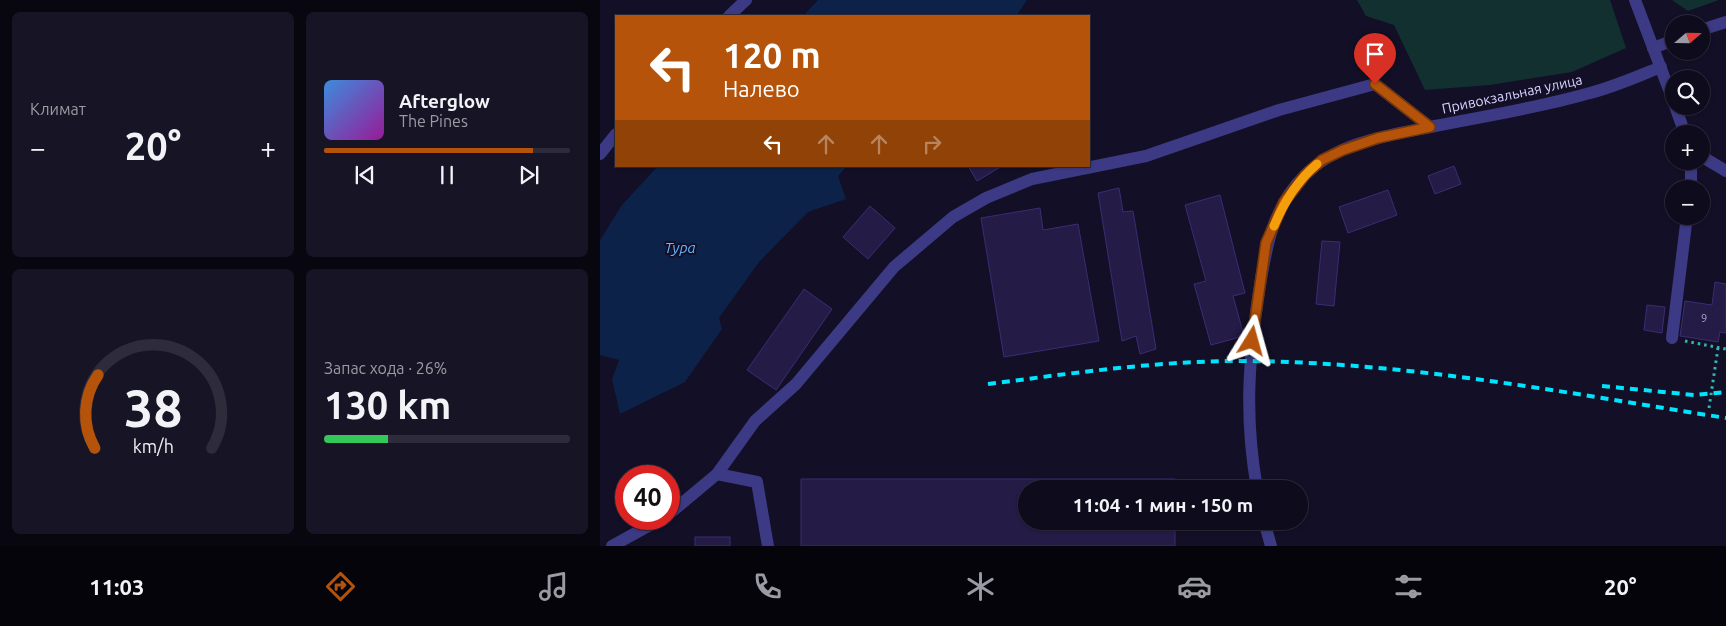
<!DOCTYPE html>
<html lang="ru">
<meta charset="utf-8">
<style>
body{margin:0;font-family:Ubuntu,sans-serif;background:#171425;color:#f1f3f6;height:100vh;display:flex;flex-direction:column;font-size:19px;white-space:nowrap}
*{box-sizing:border-box;margin:0}
p{font-size:16px;color:#9b9ba3}
.icon{flex:none;width:28px;height:28px;fill:none;stroke:currentColor;stroke-width:2;stroke-linecap:round;stroke-linejoin:round}
.map{position:relative;flex:1;overflow:hidden}
.panel{display:flex;flex-direction:column;gap:12px;padding:12px;background:#08060f;width:600px}
.panel>*{flex:none}
.hud{position:absolute;left:15px;top:15px;width:475px;height:152px;border-radius:0px;box-shadow:0 1px 4px #0004,0 0 0 1px #2e2b3b;background:#b45309;color:#fff;overflow:hidden}
.needle{width:32px;rotate:70deg}
.buttons{position:absolute;left:1065px;top:15px;display:grid;gap:10px}
.buttons a{display:grid;place-items:center;width:45px;height:45px;border-radius:50%;background:#0e0b1c;box-shadow:0 1px 4px #0004,0 0 0 1px #2e2b3b;font-size:25px}
.speed{position:absolute;left:15px;top:465px;display:flex;gap:10px;font-size:25px;font-weight:700;text-align:center}
.speed>*{display:grid;place-content:center;width:65px;height:65px;border-radius:50%;background:#0e0b1c;box-shadow:0 1px 4px #0004,0 0 0 1px #2e2b3b;line-height:1}
.speed .limit{border:8px solid #d22;background:#fff;color:#111}
.pin{position:absolute;display:grid;place-items:center;width:42px;height:42px;color:#fff;margin:-51px -21px;border-radius:50% 50% 50% 0;rotate:-45deg;box-shadow:0 0 5px #0007}
.pin .icon{rotate:45deg}
.me{position:absolute;width:55px;margin:-28px;rotate:8deg;stroke-linejoin:round;filter:drop-shadow(0 0 4px #0008)}
.turn{display:flex;align-items:center;gap:18px;height:105px;padding:0 25px;font-size:22px}
.turn .icon{width:65px;height:65px;stroke-width:2.5}
.turn b{display:block;font-size:35px;line-height:42px}
.lanes{display:flex;align-items:center;height:48px;padding:0 25px;background:#0003;justify-content:center;gap:25px;direction:ltr}
.lanes .off{opacity:.35}
.big{font-size:38px;font-weight:600;line-height:1.1}
.panel .card{flex:1;display:flex;flex-direction:column;justify-content:center;gap:8px;min-width:0;padding:0 18px;border-radius:8px;background:#171425}
.panel .dial{align-items:center;gap:0}
.dial svg{height:130px;overflow:visible;fill:none;stroke:#2e2b3b;stroke-width:7;stroke-linecap:round;text-anchor:middle}
.dial text{fill:#f1f3f6;stroke:none}
.song{display:flex;align-items:center;gap:15px}
.cover{width:60px;height:60px;border-radius:8px;background:linear-gradient(135deg,hsl(210 70% 55%),hsl(300 70% 35%))}
.played{height:5px;border-radius:2px;background:linear-gradient(90deg,#b45309 85%,#2e2b3b 85%)}
.keys{display:flex;justify-content:space-around;direction:ltr}
.heat{display:flex;justify-content:space-between;align-items:center;font-size:28px;direction:ltr}
.charge{height:8px;border-radius:4px;background:linear-gradient(90deg,#34c759 26%,#2e2b3b 0)}
.panel .tiles{flex:1;display:grid;gap:12px;grid-template-columns:repeat(2,1fr)}
.trip{position:absolute;left:418px;top:480px;width:290px;height:50px;border-radius:25px;background:#0e0b1c;box-shadow:0 1px 4px #0004,0 0 0 1px #2e2b3b;font-weight:600;line-height:50px;text-align:center}
.dock{display:flex;height:80px;justify-content:space-around;align-items:center;background:#06040b;color:#9b9ba3}
.dock .icon{width:35px;height:35px}
.dock .current{color:#b45309}
.dock b{font-size:22px;color:#f1f3f6}
main{display:flex;flex:1;min-height:0}
.map>svg:first-child{display:block}
.green{fill:#12302f}
.water{fill:#0c2248}
.building{fill:#241b47;stroke:#3b2d73}
.lines{fill:none;stroke-linecap:round;stroke-linejoin:round}
.path{stroke:#2fb8b0;stroke-width:3;stroke-dasharray:2.5 4;stroke-linecap:butt}
.minor{stroke:#3d3a85;stroke-width:12}
.rail{stroke:#00e5ff;stroke-width:4;stroke-dasharray:8 6;stroke-linecap:butt}
.route-casing{stroke:#753606;stroke-width:12}
.route{stroke:#b45309;stroke-width:9}
.slow{stroke:#f59e0b;stroke-width:9}
.labels{text-anchor:middle;stroke-width:4;stroke-linejoin:round;paint-order:stroke}
.number-label{font-size:11px;fill:#aca6d1}
.street-label{font-size:14px;fill:#d9d4ff;stroke:#130f26}
.water-label{font-size:15px;font-style:italic;fill:#62b6ff;stroke:#130f26}
</style>
<main>
<section class="panel">
<div class="tiles">
<div class="card"><p>Климат</p>
<div class="heat"><a>−</a><b class="big">20°</b><a>+</a></div>
</div>
<div class="card">
<div class="song"><i class="cover"></i><div><b>Afterglow</b><p>The Pines</p></div></div>
<div class="played"></div>
<div class="keys"><svg class="icon" aria-label="previous" viewBox="0 0 24 24"><path d="M18 5L8 12l10 7zM5 5v14"/></svg><svg class="icon" aria-label="pause" viewBox="0 0 24 24"><path d="M8 5v14M16 5v14"/></svg><svg class="icon" aria-label="next" viewBox="0 0 24 24"><path d="M6 5l10 7-10 7zM19 5v14"/></svg></div>
</div>
<div class="card dial"><svg viewBox="0 0 100 80">
<path d="M14 69A42 42 0 1 1 86 69"/>
<path d="M14 69A42 42 0 0 1 16 24" stroke="#b45309"/>
<text x="50" y="56" font-size="32" font-weight="700">38</text>
<text x="50" y="72" font-size="11">km/h</text>
</svg></div>
<div class="card"><p>Запас хода · 26%</p><b class="big">130 km</b><div class="charge"></div></div>
</div>
</section>
<div class="map">
<svg width="1126" height="546" viewBox="0 0 1126 546">
<rect width="100%" height="100%" fill="#130f26"/>
<g class="green">
<polygon points="757,0 1010,0 1026,48 972,72 890,85 825,90 794,25 766,16"/>
<polygon points="1072,0 1119,0 1088,11"/>
</g>
<g class="water">
<polygon points="218,0 427,0 416,16 203,16"/>
<polygon points="58,166 247,166 238,176 246,199 208,212 159,262 119,318 122,329 85,382 20,414 12,379 19,360 0,355 0,240 22,205"/>
</g>
<g class="building">
<polygon points="368,166 402,166 377,181"/>
<polygon points="854,166 861,184 835,194 828,176"/>
<polygon points="519,188 523,212 533,211 556,349 540,354 536,336 522,341 498,193"/>
<polygon points="788,190 797,215 748,233 739,207"/>
<polygon points="620,195 645,293 633,296 644,336 611,345 594,284 606,281 585,205"/>
<polygon points="270,206 295,228 268,259 243,237"/>
<polygon points="440,208 443,230 478,224 499,341 404,357 381,218"/>
<polygon points="722,241 740,242 734,306 716,304"/>
<polygon points="1115,282 1126,284 1126,333 1120,332 1118,342 1080,336 1085,301 1112,305"/>
<polygon points="204,289 232,309 176,390 147,370"/>
<polygon points="1047,305 1065,307 1062,333 1044,330"/>
<polygon points="201,479 575,479 575,489 426,489 426,521 575,521 575,546 201,546"/>
<rect x="95" y="537" width="35" height="9"/>
</g>
<g class="lines">
<g class="path">
<polyline points="1085,341 1126,349"/>
<polyline points="1109,408 1118,348"/>
</g>
<g class="minor">
<polyline points="1035,0 1074,103"/>
<polyline points="129,16 146,0"/>
<polyline points="1101,30 1126,22"/>
<polyline points="1053,48 1074,40"/>
<polyline points="1075,106 1085,134"/>
<polyline points="0,154 16,134"/>
<polyline points="1101,156 1126,171"/>
<polyline points="1091,161 1091,189"/>
<polyline points="1072,338 1087,216"/>
<polyline points="117,474 157,482 168,546"/>
<path d="M 657,489 C 645,419 648,367 658,298 C 665,253 671,207 706,174 C 740,141 791,135 835,126 C 885,116 937,108 986,94 C 1012,88 1036,77 1061,67"/>
<polyline points="69,514 117,474 155,421 196,384 294,267 353,217 386,198 432,179 546,156 679,110 775,84 830,127"/>
<polyline points="664,521 671,546"/>
<polyline points="12,546 61,519"/>
</g>
<g class="rail">
<path d="M 388,384 C 475,373 562,360 651,361 C 811,363 968,393 1126,418"/>
<polyline points="1002,386 1094,395 1126,392"/>
</g>
</g>
<g class="lines">
<g class="route-casing">
<polyline id="route" points="652,341 666,243 684,202 705,175 722,160 743,150 778,138 830,127 775,84"/>
</g>
<use href="#route" class="route"/>
<path class="slow" d="M 674,226 C 684,202 697,181 717,164"/>
</g>
<g class="labels">
<g class="number-label">
<text x="1104" y="322">9</text>
</g>
<g class="street-label">
<text transform="translate(912 94) rotate(-12)" y="5">Привокзальная улица</text>
</g>
<g class="water-label">
<text x="80" y="253">Тура</text>
</g>
</g>
</svg>
<div class="buttons">
<a><svg class="needle" viewBox="-14 -14 28 28"><path d="M0-13l5 13h-10z" fill="#e53935"/><path d="M0 13l5-13h-10z" fill="#9b9ba3"/></svg></a>
<a><svg class="icon" aria-label="search" viewBox="0 0 24 24"><circle cx="10" cy="10" r="6"/><path d="M15 15l6 6"/></svg></a>
<a>+</a>
<a>−</a>
</div>
<div class="speed"><div class="limit">40</div></div>
<div class="pin" style="left:775px;top:84px;background:#d93025"><svg class="icon" aria-label="arrive" viewBox="0 0 24 24"><path d="M6 21V4h12l-3 4 3 4H6"/></svg></div>
<svg class="me" style="left:652px;top:341px" viewBox="-20 -20 40 40"><path d="M0-17L14 15 0 8-14 15z" fill="#b45309" stroke="#fff" stroke-width="4"/></svg>
<div class="trip">11:04 · 1 мин · 150 m</div>
<div class="hud">
<div class="turn"><svg class="icon" aria-label="left" viewBox="0 0 24 24"><path d="M17 20v-9H6M10 6l-5 5 5 5"/></svg><div><b>120 m</b>Налево</div></div>
<div class="lanes"><svg class="icon" aria-label="left" viewBox="0 0 24 24"><path d="M17 20v-9H6M10 6l-5 5 5 5"/></svg><svg class="icon off" aria-label="ahead" viewBox="0 0 24 24"><path d="M12 20V5M6 11l6-6 6 6"/></svg><svg class="icon off" aria-label="ahead" viewBox="0 0 24 24"><path d="M12 20V5M6 11l6-6 6 6"/></svg><svg class="icon off" aria-label="right" viewBox="0 0 24 24"><path d="M7 20v-9h11M14 6l5 5-5 5"/></svg></div>
</div>
</div>
</main>
<nav class="dock">
<b>11:03</b>
<svg class="icon current" aria-label="directions" viewBox="0 0 24 24"><path d="M12 3l9 9-9 9-9-9zM9 14v-3h6M13 9l2 2-2 2"/></svg>
<svg class="icon" aria-label="music" viewBox="0 0 24 24"><path d="M9 18V5l10-2v13"/><circle cx="6" cy="18" r="3"/><circle cx="16" cy="16" r="3"/></svg>
<svg class="icon" aria-label="phone" viewBox="0 0 24 24"><path d="M5 4h4l2 5-3 2q2 4 5 5l2-3 5 2v4C11 20 4 13 5 4z"/></svg>
<svg class="icon" aria-label="climate" viewBox="0 0 24 24"><path d="M12 3v18M4 7l16 10M4 17L20 7"/></svg>
<svg class="icon" aria-label="car" viewBox="0 0 24 24"><path d="M5 17H2v-5l4-1 3-4h7l3 4 3 1v5h-3M9 17h6M6 11h13"/><circle cx="7" cy="17" r="2"/><circle cx="17" cy="17" r="2"/></svg>
<svg class="icon" aria-label="filters" viewBox="0 0 24 24"><path d="M4 7h16M4 17h16"/><circle cx="9" cy="7" r="2"/><circle cx="15" cy="17" r="2"/></svg>
<b>20°</b>
</nav>
